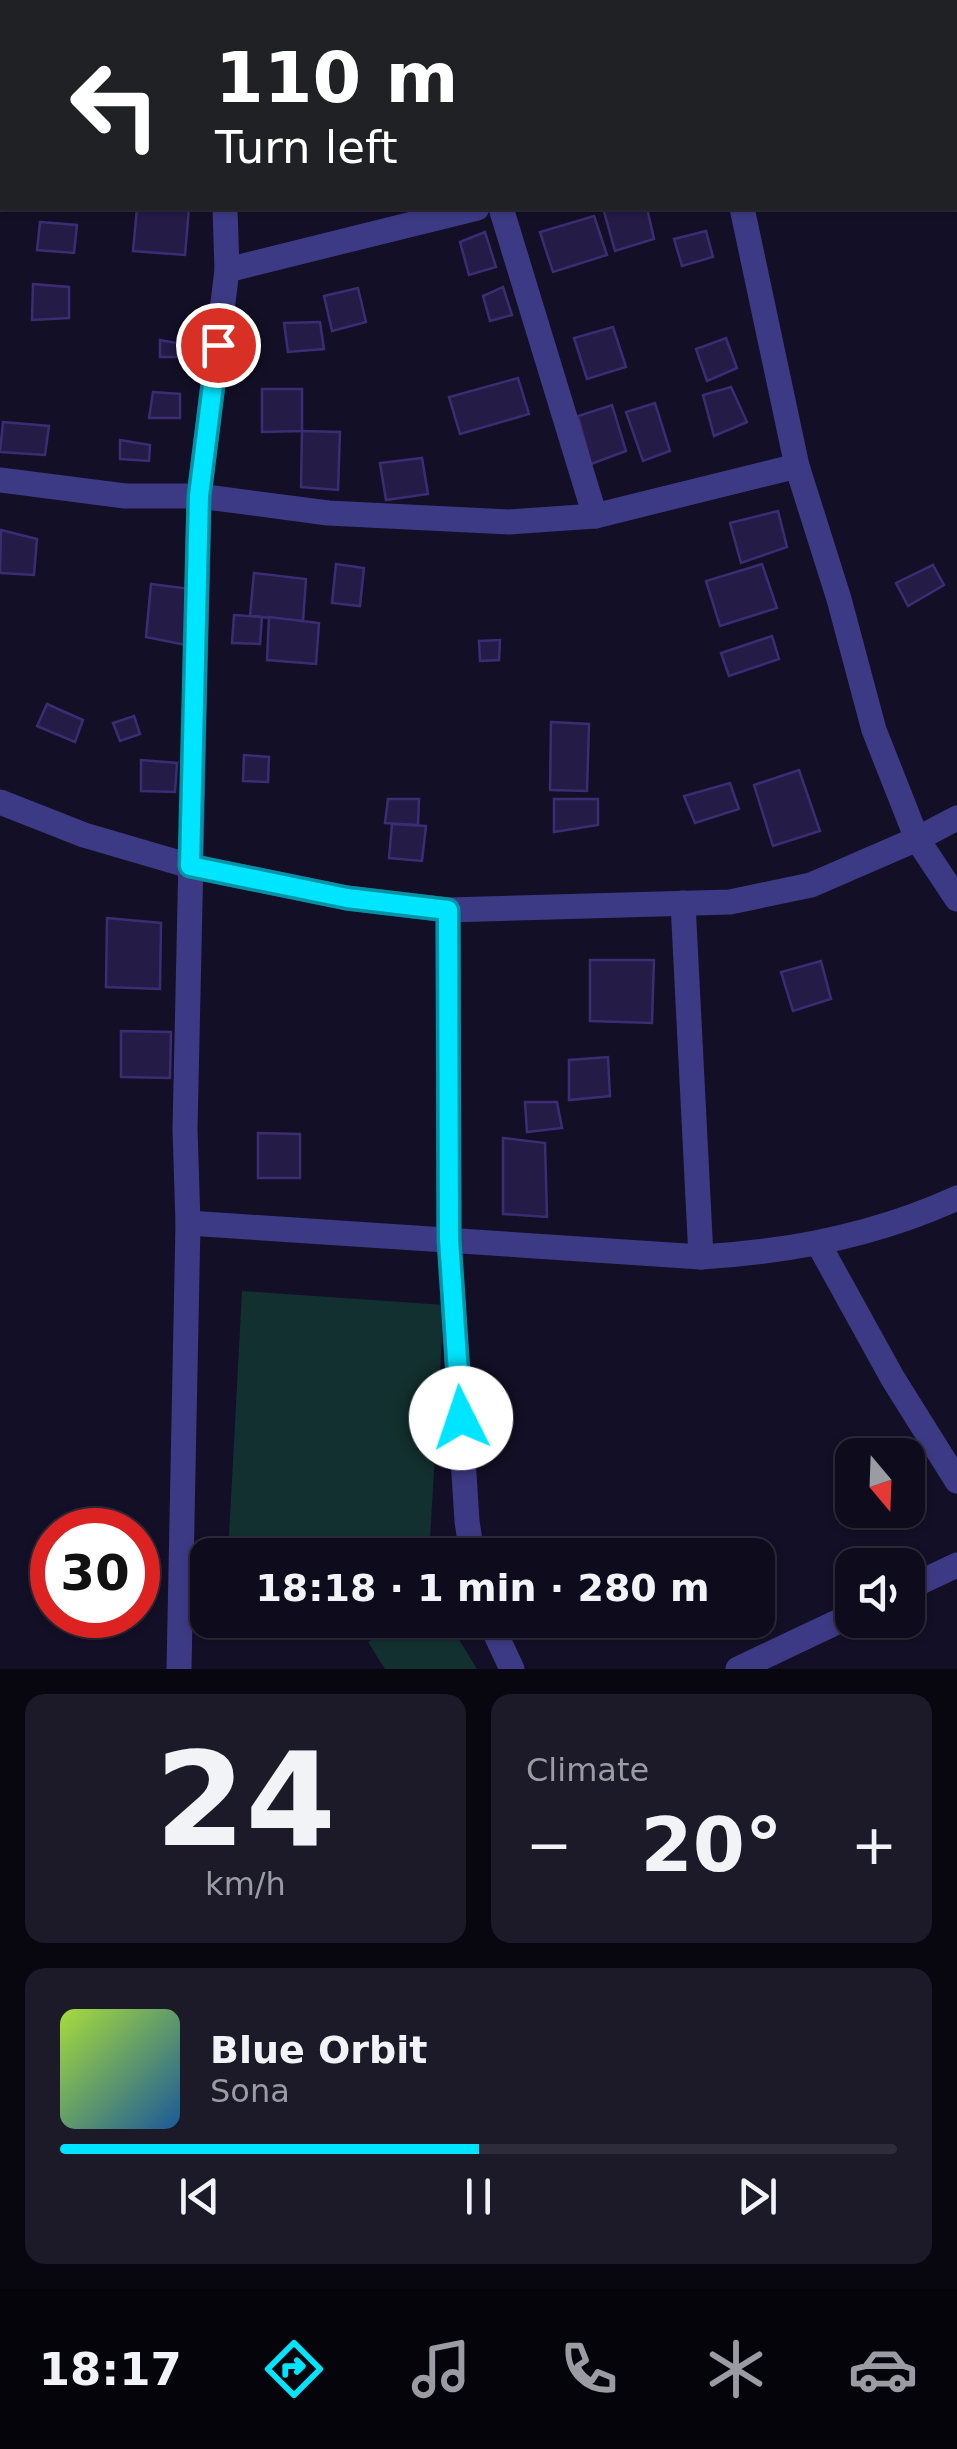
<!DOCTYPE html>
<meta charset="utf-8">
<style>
body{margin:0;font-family:"DejaVu Sans",sans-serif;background:#1c1929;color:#f1f3f6;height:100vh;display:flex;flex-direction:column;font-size:38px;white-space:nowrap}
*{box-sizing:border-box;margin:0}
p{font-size:32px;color:#9b9ba3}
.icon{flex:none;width:55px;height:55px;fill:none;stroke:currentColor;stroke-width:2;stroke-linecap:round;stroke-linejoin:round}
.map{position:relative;height:1669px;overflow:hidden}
.details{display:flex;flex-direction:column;gap:25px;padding:25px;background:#08060f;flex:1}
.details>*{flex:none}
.banner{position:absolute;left:0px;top:0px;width:958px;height:210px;box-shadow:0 2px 8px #0004,0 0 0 2px #2e2b3b;background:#202124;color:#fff;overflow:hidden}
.needle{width:65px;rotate:161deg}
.controls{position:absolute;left:835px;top:1438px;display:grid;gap:20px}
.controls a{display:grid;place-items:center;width:90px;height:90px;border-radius:20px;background:#0e0b1c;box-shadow:0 2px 8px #0004,0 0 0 2px #2e2b3b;font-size:50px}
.speed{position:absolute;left:30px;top:1508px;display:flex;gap:20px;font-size:50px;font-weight:700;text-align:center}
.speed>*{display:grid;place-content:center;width:130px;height:130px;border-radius:50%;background:#0e0b1c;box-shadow:0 2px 8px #0004,0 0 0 2px #2e2b3b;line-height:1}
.speed .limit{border:15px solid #d22;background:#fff;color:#111}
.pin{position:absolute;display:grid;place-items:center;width:85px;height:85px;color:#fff;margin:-42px;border:5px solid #fff;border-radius:50%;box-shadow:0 2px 10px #0007}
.me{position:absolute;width:110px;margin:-55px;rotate:356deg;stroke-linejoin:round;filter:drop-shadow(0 0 8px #0008)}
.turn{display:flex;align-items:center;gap:35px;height:210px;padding:0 50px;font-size:45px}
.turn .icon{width:130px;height:130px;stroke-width:2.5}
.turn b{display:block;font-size:70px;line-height:85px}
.big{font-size:75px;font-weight:700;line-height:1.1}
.details .card{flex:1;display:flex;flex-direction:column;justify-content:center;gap:15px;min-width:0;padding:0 35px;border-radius:20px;background:#1c1929}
.details .dial{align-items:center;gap:0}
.dial b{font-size:130px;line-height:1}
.song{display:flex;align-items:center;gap:30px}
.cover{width:120px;height:120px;border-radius:15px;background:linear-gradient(135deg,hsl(80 70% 55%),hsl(210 70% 35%))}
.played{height:10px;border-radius:5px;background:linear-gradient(90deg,#00e5ff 50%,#2e2b3b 50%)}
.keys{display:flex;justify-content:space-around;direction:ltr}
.heat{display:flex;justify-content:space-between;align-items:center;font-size:55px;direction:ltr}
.details .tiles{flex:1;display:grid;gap:25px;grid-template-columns:1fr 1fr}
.card:last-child{grid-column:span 2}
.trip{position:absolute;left:190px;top:1538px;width:585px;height:100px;border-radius:20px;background:#0e0b1c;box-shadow:0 2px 8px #0004,0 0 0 2px #2e2b3b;font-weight:700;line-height:100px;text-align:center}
.tabs{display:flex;height:160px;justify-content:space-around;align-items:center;background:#06040b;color:#9b9ba3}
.tabs .icon{width:70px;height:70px}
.tabs .current{color:#00e5ff}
.tabs b{font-size:45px;color:#f1f3f6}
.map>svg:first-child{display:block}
.green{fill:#12302f}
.building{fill:#241b47;stroke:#3b2d73;stroke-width:2.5}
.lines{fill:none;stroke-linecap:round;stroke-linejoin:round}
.minor{stroke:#3d3a85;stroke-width:25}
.route-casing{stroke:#0095a6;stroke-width:25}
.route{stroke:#00e5ff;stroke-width:18}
</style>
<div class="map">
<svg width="957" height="1669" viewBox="0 0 957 1669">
<rect width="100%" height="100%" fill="#130f26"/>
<g class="green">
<polygon points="242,1291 444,1305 429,1555 228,1555"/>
<polygon points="409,1620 447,1620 477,1669 385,1669 368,1642"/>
</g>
<g class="building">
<polygon points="137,208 189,208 185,255 133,251"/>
<polygon points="603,208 647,208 654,239 615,251"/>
<polygon points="594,216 607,255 553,272 540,232"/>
<polygon points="40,222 77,225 74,253 37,250"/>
<polygon points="706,231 713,257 682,266 674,239"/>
<polygon points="485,232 496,267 469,275 460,242"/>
<polygon points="33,284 69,287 69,318 32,320"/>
<polygon points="503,287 512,315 490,321 483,296"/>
<polygon points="358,288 366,322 332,331 324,296"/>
<polygon points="320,322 324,349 288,352 284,323"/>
<polygon points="613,327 626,367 587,379 574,338"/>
<polygon points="726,338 737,368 707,381 696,349"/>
<polygon points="160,340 182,344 182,357 160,357"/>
<polygon points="518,378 529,414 460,434 449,397"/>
<polygon points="731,387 747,422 714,436 703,395"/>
<polygon points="262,389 302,389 302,431 262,432"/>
<polygon points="153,392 180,394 180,418 149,418"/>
<polygon points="655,403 670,451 643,461 626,412"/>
<polygon points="612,405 626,451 591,464 578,416"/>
<polygon points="3,422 49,426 45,455 0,452"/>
<polygon points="302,431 340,432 338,490 301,487"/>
<polygon points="120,440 150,445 149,461 120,459"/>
<polygon points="422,458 428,494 386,500 380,463"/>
<polygon points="778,511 787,547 741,563 730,523"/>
<polygon points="1,530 37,539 34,575 0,573"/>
<polygon points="336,564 364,568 360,606 332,603"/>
<polygon points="762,564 777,608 720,626 706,581"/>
<polygon points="933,565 944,585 908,606 896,583"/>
<polygon points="254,573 306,579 303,621 250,616"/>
<polygon points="151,584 191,589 186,645 146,637"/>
<polygon points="234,615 262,617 260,644 232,643"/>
<polygon points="269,617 319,623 316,664 267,660"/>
<polygon points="772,636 779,659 729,676 721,653"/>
<polygon points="500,640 499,660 480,661 479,641"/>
<polygon points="47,704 83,720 75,742 37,726"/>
<polygon points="134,716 140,734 120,741 113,723"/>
<polygon points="551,722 589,724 587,791 550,790"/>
<polygon points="244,755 269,757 268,782 243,781"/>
<polygon points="141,760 177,763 175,792 141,791"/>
<polygon points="799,770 820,831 773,846 754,785"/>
<polygon points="730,783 739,809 695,823 684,796"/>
<polygon points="388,799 419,799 418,825 385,823"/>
<polygon points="554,799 598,799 598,825 554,832"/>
<polygon points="392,824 426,826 422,861 389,858"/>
<polygon points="107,918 161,923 160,989 106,987"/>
<polygon points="590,960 654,960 652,1023 590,1021"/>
<polygon points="821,961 831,999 793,1011 781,972"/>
<polygon points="121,1031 171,1032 170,1078 121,1077"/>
<polygon points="608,1057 610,1096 569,1100 569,1060"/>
<polygon points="525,1102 557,1102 562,1128 527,1132"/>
<polygon points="258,1133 300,1134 300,1178 258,1178"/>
<polygon points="503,1138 545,1143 547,1217 503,1214"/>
</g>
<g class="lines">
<g class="minor">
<polyline points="218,0 218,2"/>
<polyline points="445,0 445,2"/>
<polyline points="687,0 688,2"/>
<polyline points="501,208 595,516"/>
<polyline points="742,208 797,466 839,599 874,730 917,839 957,899"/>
<polyline points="227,270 477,208"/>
<polyline points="0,480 125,496 199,496 328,513 509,522 595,516 797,466"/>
<polyline points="0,802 84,835 190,866 347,898 448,910 730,902 811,885 917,839 957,818"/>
<polyline points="683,903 701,1257"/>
<polyline points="448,910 449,1239 467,1521 472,1555"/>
<path d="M 188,1223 L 701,1257 C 789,1252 876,1235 957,1198"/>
<polyline points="818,1243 892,1377 957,1481"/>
<polyline points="908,1588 957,1565"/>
<polyline points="489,1620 512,1669"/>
<polyline points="179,1669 188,1223 185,1129 199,496 227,270 225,208"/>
<polyline points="738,1669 852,1615"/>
</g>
</g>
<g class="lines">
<g class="route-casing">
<polyline id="route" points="218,345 199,496 190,866 347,898 448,910 449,1239 461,1418"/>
</g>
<use href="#route" class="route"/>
</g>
</svg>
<div class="controls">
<a><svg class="needle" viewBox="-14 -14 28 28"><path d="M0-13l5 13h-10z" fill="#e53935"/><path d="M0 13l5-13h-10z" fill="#9b9ba3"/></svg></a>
<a><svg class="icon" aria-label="sound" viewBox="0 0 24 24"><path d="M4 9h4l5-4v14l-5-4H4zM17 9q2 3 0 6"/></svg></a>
</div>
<div class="speed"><div class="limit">30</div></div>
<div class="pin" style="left:218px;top:345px;background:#d93025"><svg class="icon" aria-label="arrive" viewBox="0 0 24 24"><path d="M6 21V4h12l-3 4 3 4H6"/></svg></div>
<svg class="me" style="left:461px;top:1418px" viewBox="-20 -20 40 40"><circle r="19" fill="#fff"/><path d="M0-13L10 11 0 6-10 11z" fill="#00e5ff"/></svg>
<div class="trip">18:18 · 1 min · 280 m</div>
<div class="banner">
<div class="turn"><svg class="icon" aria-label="left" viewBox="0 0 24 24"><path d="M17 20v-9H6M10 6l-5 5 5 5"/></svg><div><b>110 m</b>Turn left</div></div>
</div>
</div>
<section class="details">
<div class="tiles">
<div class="card dial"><b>24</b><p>km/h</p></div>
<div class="card"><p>Climate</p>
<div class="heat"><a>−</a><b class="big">20°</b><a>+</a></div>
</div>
<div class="card">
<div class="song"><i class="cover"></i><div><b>Blue Orbit</b><p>Sona</p></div></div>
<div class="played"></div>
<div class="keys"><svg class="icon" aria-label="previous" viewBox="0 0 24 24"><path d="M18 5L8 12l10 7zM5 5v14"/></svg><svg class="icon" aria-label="pause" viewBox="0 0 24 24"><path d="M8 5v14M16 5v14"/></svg><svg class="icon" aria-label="next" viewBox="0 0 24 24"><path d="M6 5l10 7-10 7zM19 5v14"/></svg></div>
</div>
</div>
</section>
<nav class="tabs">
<b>18:17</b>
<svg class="icon current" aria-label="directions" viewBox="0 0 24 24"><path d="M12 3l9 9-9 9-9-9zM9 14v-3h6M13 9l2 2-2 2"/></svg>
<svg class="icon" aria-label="music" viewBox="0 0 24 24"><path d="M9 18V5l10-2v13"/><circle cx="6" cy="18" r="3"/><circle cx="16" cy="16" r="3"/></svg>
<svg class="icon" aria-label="phone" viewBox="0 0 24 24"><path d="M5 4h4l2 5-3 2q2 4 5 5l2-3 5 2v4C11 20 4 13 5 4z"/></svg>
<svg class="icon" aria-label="climate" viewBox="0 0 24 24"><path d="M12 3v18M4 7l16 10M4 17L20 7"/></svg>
<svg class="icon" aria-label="car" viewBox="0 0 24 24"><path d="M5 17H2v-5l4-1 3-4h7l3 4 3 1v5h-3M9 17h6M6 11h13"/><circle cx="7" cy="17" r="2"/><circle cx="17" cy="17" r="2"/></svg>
</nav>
